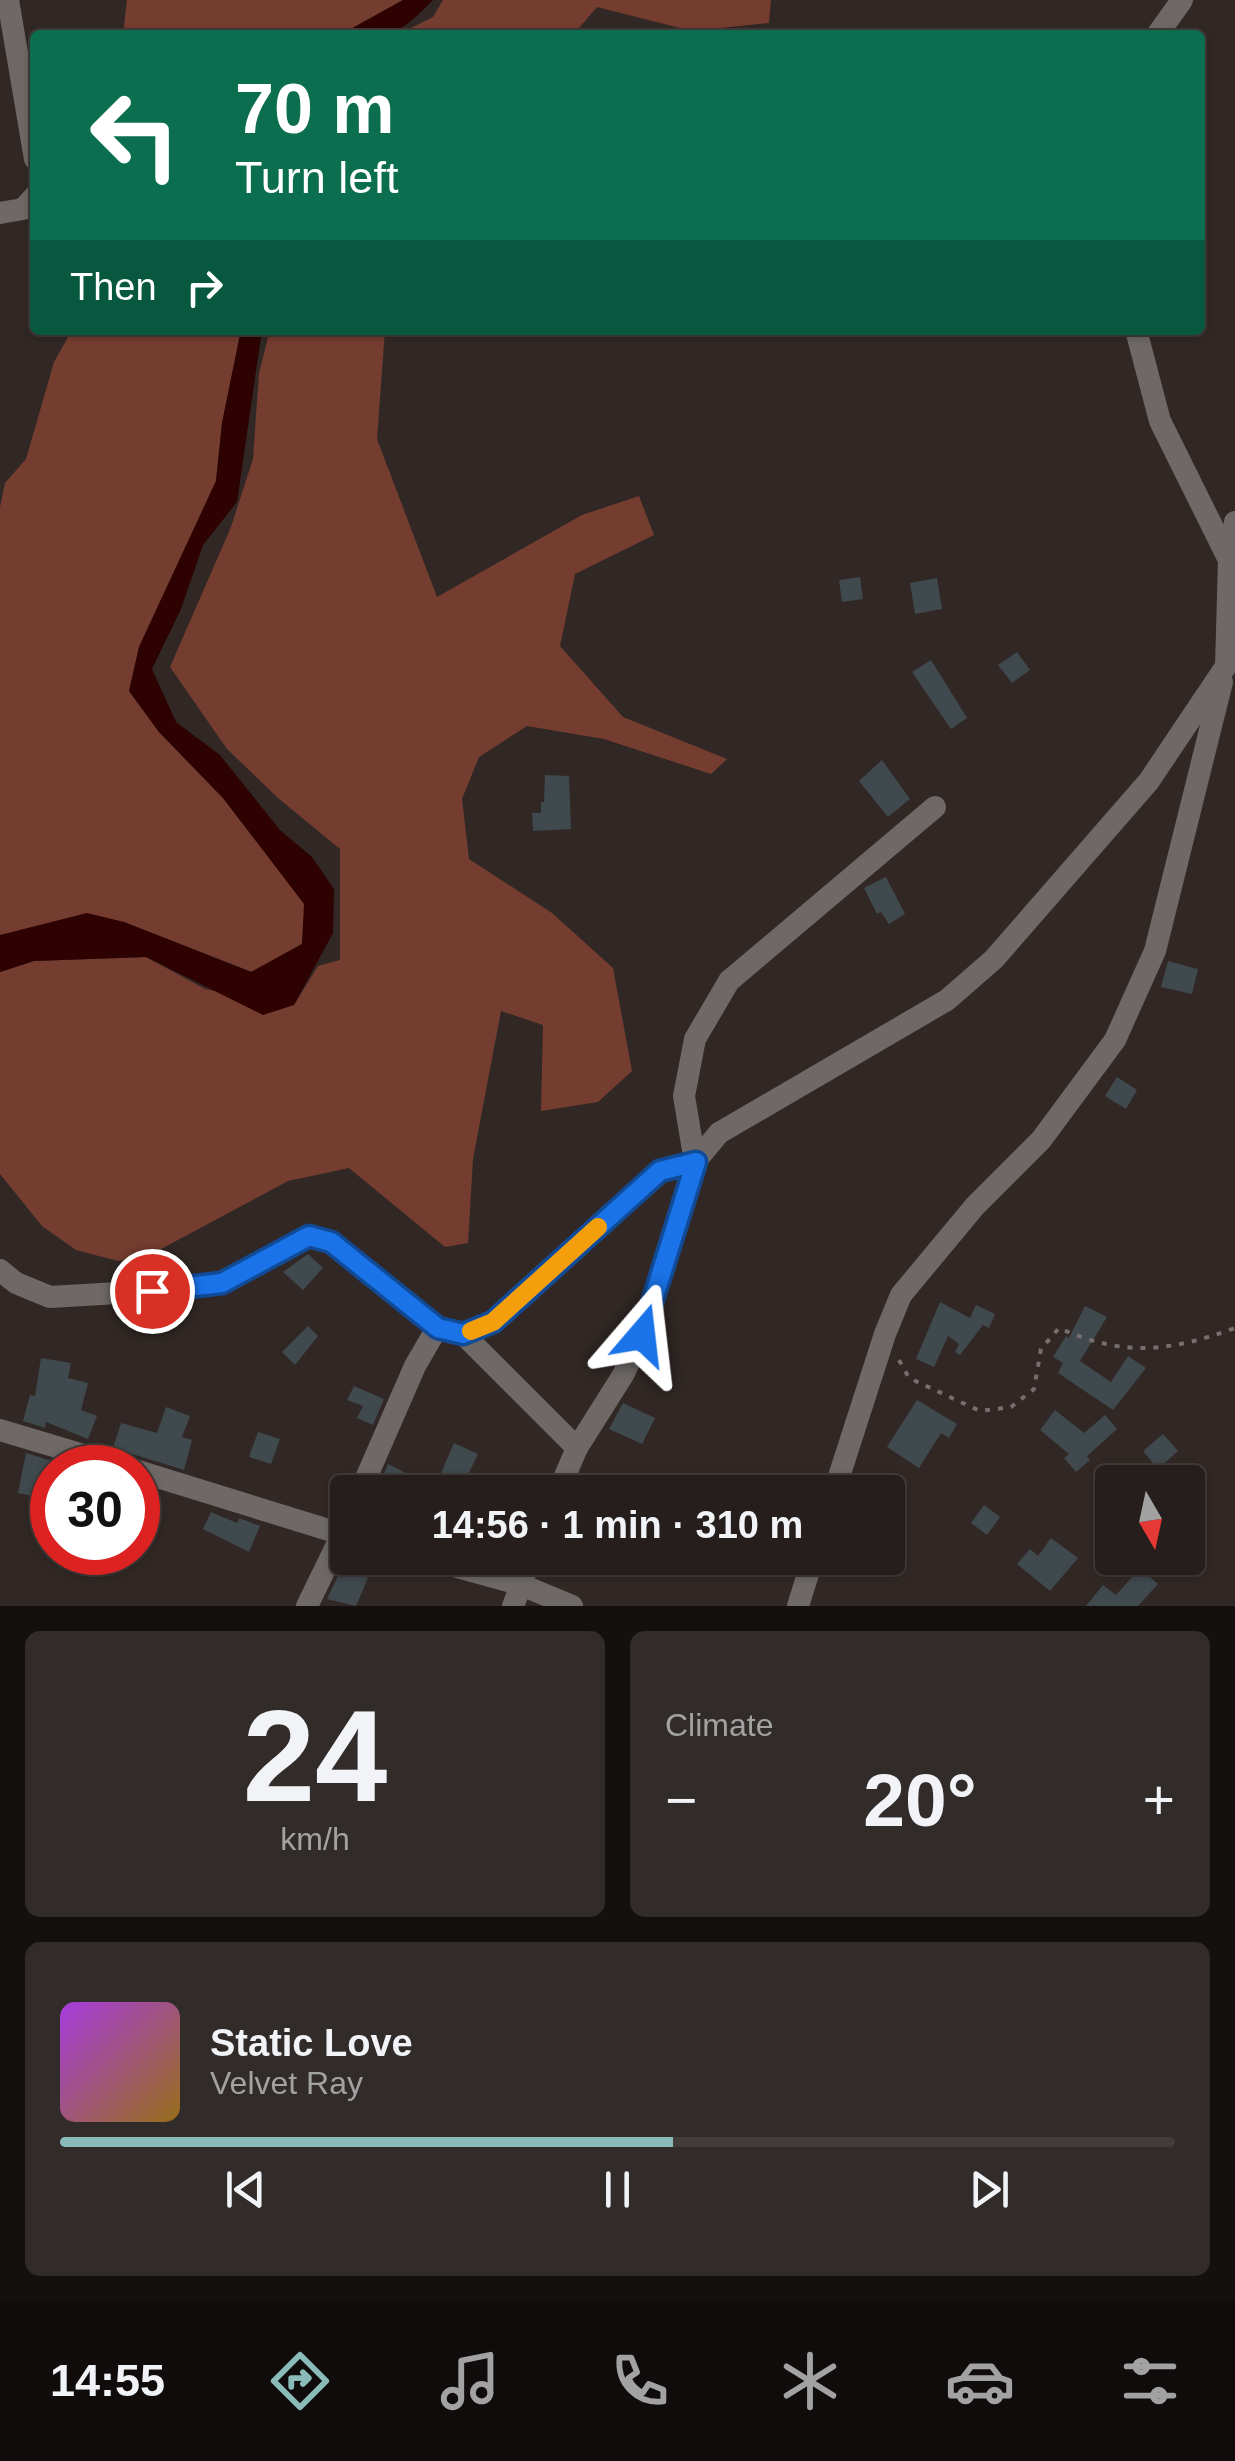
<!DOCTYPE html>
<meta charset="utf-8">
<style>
body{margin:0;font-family:Arial,sans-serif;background:#312b29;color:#f1f3f6;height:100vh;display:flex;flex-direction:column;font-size:38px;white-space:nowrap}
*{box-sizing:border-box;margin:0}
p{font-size:32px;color:#a3a2a3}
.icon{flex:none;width:55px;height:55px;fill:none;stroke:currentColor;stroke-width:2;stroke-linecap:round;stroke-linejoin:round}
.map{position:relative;height:1606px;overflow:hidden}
.sheet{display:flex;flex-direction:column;gap:25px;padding:25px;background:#14100f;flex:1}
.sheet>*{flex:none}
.banner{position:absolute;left:30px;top:30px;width:1175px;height:305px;border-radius:10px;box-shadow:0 2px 8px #0004,0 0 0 2px #423c3b;background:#0b6e4f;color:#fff;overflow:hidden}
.needle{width:65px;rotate:171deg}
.tools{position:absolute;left:1095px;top:1465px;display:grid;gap:20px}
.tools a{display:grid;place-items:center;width:110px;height:110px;border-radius:10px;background:#251e1c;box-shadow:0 2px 8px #0004,0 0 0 2px #423c3b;font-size:50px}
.speed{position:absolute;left:30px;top:1445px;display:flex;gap:20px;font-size:50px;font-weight:700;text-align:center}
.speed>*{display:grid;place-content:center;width:130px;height:130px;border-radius:50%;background:#251e1c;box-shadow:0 2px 8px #0004,0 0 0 2px #423c3b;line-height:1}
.speed .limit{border:15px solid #d22;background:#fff;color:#111}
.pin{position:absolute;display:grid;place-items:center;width:85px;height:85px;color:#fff;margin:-42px;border:5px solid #fff;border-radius:50%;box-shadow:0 2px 10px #0007}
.me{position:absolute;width:110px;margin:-55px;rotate:17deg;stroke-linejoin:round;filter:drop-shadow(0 0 8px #0008)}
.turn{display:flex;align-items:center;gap:35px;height:210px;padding:0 40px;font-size:45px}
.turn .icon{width:130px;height:130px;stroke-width:2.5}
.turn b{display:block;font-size:70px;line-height:85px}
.then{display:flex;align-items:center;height:95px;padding:0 40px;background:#0003;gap:20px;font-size:38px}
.big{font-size:75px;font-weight:800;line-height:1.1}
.sheet .card{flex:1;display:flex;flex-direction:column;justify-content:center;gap:15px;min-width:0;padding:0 35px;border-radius:15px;background:#312b29}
.sheet .dial{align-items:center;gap:0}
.dial b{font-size:130px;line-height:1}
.song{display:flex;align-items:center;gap:30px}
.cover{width:120px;height:120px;border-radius:15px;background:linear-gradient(135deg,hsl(280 70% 55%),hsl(40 70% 35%))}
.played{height:10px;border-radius:5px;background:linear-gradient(90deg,#8bbbb9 55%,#423c3b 55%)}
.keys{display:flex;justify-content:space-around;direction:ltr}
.heat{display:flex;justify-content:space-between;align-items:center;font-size:55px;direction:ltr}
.sheet .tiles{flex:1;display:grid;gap:25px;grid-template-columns:1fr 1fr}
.card:last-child{grid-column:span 2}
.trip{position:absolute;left:330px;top:1475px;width:575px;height:100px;border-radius:10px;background:#251e1c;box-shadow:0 2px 8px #0004,0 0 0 2px #423c3b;font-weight:800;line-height:100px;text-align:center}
.menu{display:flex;height:160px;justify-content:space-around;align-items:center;background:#0f0c0b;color:#a3a2a3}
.menu .icon{width:70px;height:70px}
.menu .active{color:#8bbbb9}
.menu b{font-size:45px;color:#f1f3f6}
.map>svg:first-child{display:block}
.green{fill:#753d30}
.water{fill:#2d0200}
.building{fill:#3f494e}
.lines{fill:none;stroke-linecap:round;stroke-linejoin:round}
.path{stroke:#776f6d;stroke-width:4;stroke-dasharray:5 8;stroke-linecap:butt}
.minor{stroke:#6e6967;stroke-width:22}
.route-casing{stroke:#114b97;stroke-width:25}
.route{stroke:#1a73e8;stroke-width:18}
.slow{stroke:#f59e0b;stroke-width:18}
</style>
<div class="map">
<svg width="1235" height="1606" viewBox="0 0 1235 1606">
<rect width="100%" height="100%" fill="#312825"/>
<g class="green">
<polygon points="127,0 403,0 340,35 123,35"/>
<polygon points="443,0 771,0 769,23 692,31 597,7 573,35 397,35 433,17"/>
<polygon points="72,330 241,330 222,423 216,481 139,647 129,691 159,732 223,798 305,904 302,944 252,972 124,922 0,935 0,507 5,483 26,459 54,362"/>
<polygon points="270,330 385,330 377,439 437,597 582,515 639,496 654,535 575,574 560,646 623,717 727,759 711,774 604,739 527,726 479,757 462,799 469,859 552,913 613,968 632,1071 598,1102 541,1111 543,1025 501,1011 473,1159 468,1243 445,1247 349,1168 288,1181 161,1249 134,1259 118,1261 76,1250 42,1226 0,1174 0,972 34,961 146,957 205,989 294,1005 318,966 340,960 340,849 278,798 227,749 170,667 231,527 253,459 259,373"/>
</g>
<g class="water">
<path d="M 403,0 L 433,0 C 395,39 393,35 340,35 Z"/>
<polygon points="241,330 262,330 237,502 203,545 181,609 152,669 176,722 220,755 280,830 312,857 334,889 333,933 294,1005 263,1015 146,957 34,961 0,972 0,935 87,913 124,922 251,972 302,944 304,904 223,798 159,732 129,691 139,647 216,481 222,423"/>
</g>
<g class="building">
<polygon points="860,577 863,599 842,602 839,580"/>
<polygon points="937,578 942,609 915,614 910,583"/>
<polygon points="1017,652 1030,670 1012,683 998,665"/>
<polygon points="931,660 967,718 951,729 912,672"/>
<polygon points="882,760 910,799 888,817 859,781"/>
<polygon points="545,775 569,776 571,829 533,831 532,813 541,813 541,802 544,802"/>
<polygon points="886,877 905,914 889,924 881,912 877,914 864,888"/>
<polygon points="1168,961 1198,969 1192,994 1161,987"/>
<polygon points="1117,1077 1137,1090 1126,1109 1105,1096"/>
<polygon points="308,1254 323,1268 303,1290 283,1272"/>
<polygon points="940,1302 970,1318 976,1305 995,1314 989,1328 983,1325 960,1355 955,1352 959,1344 948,1336 934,1367 916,1359"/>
<polygon points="1085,1306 1107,1317 1080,1361 1111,1382 1128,1356 1146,1368 1113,1410 1058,1373 1063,1363 1053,1357 1066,1336 1069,1338"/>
<polygon points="308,1326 318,1336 295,1365 282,1352"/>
<polygon points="41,1358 71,1363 68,1378 88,1383 81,1410 97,1416 88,1439 46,1422 45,1428 23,1421 30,1395 35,1396"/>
<polygon points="354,1386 384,1399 373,1425 357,1418 363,1406 347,1400"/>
<polygon points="917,1400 957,1424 949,1438 941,1433 919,1468 887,1447"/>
<polygon points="623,1403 655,1418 642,1444 609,1429"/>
<polygon points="166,1407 190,1416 182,1437 192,1440 184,1470 113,1448 121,1423 157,1433"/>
<polygon points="1055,1410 1084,1433 1105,1415 1117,1429 1087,1456 1090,1460 1076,1472 1064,1458 1069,1454 1040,1430"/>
<polygon points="258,1432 280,1439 271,1464 249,1457"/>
<polygon points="1163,1434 1178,1451 1158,1469 1143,1451"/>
<polygon points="454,1443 478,1454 464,1483 441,1473"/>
<polygon points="26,1453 52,1461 52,1500 18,1493"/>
<polygon points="388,1464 412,1476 404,1492 376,1492"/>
<polygon points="984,1505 1000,1517 987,1535 971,1523"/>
<polygon points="211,1512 237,1523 239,1518 260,1526 249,1552 203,1529"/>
<polygon points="1051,1538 1078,1558 1050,1591 1017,1564 1030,1549 1038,1556"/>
<polygon points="343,1566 368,1578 356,1606 327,1599"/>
<polygon points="1140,1568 1158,1584 1138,1606 1086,1606 1103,1585 1116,1595"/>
</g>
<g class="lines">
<path class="path" d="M 899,1360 L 909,1378 L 980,1411 L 1011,1407 L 1034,1389 L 1041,1349 L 1059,1328 C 1123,1357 1169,1352 1235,1328"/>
<g class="minor">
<polyline points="8,0 35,159"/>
<polyline points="1157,35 1182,0"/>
<polyline points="0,213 23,209 35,196"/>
<polyline points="1136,330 1160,421 1229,560"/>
<polyline points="0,1270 16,1283 50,1297 186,1289 222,1283 309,1237 331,1242 437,1328 463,1334 493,1323 660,1171 695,1162 684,1096 695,1039 729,981 935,807"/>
<polyline points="463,1334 577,1448"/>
<polyline points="0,1430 127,1468"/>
<polyline points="138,1471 348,1536"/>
<polyline points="360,1492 415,1366 437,1328"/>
<polyline points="558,1492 577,1448 623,1375 642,1335 695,1162 719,1133 947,1000 994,959 1149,781 1226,666 1229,560 1235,522"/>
<polyline points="834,1492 885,1334 901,1295 975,1206 1041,1140 1115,1040 1155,951 1222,682"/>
<polyline points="424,1558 519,1584 572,1606"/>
<polyline points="307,1606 348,1522"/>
<polyline points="513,1606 531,1558"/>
<polyline points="798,1606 813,1558"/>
</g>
</g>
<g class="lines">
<g class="route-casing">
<polyline id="route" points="152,1291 222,1283 309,1236 331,1242 438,1328 463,1334 493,1322 660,1171 696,1162 642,1335"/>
</g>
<use href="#route" class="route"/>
<polyline class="slow" points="471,1331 493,1322 598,1227"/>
</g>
</svg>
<div class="tools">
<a><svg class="needle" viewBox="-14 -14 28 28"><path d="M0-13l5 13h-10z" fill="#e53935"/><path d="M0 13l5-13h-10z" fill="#a3a2a3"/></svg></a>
</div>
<div class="speed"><div class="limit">30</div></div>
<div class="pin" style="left:152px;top:1291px;background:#d93025"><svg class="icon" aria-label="arrive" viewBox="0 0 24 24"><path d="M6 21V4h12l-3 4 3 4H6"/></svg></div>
<svg class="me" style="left:642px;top:1335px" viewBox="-20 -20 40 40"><path d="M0-17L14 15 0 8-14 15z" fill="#1a73e8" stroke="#fff" stroke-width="4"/></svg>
<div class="trip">14:56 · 1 min · 310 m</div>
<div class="banner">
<div class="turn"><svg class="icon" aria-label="left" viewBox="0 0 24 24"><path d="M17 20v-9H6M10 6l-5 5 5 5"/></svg><div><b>70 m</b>Turn left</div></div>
<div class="then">Then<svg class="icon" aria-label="right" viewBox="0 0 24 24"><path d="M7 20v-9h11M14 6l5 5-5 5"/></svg></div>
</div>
</div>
<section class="sheet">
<div class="tiles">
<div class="card dial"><b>24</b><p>km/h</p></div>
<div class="card"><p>Climate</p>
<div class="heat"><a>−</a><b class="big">20°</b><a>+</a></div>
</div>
<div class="card">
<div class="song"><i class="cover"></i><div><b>Static Love</b><p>Velvet Ray</p></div></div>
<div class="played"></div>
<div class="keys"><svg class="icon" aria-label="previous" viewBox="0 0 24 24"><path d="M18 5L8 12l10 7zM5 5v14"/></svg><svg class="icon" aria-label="pause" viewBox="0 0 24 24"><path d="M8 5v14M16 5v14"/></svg><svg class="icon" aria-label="next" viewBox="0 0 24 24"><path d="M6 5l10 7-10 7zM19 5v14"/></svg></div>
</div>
</div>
</section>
<nav class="menu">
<b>14:55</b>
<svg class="icon active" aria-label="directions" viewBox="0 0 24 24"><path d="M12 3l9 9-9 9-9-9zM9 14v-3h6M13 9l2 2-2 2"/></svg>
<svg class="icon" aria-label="music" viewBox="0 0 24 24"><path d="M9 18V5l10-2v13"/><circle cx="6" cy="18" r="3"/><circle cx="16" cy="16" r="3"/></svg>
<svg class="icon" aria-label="phone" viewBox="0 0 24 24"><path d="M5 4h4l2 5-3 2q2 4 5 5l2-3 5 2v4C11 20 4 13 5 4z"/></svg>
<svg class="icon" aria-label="climate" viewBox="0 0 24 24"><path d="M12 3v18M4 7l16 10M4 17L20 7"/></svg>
<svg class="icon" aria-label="car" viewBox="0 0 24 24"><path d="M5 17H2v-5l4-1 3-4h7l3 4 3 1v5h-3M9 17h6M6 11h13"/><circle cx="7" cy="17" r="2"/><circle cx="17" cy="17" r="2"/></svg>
<svg class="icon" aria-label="filters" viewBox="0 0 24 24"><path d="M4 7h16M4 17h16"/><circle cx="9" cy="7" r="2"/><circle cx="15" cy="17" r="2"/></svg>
</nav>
